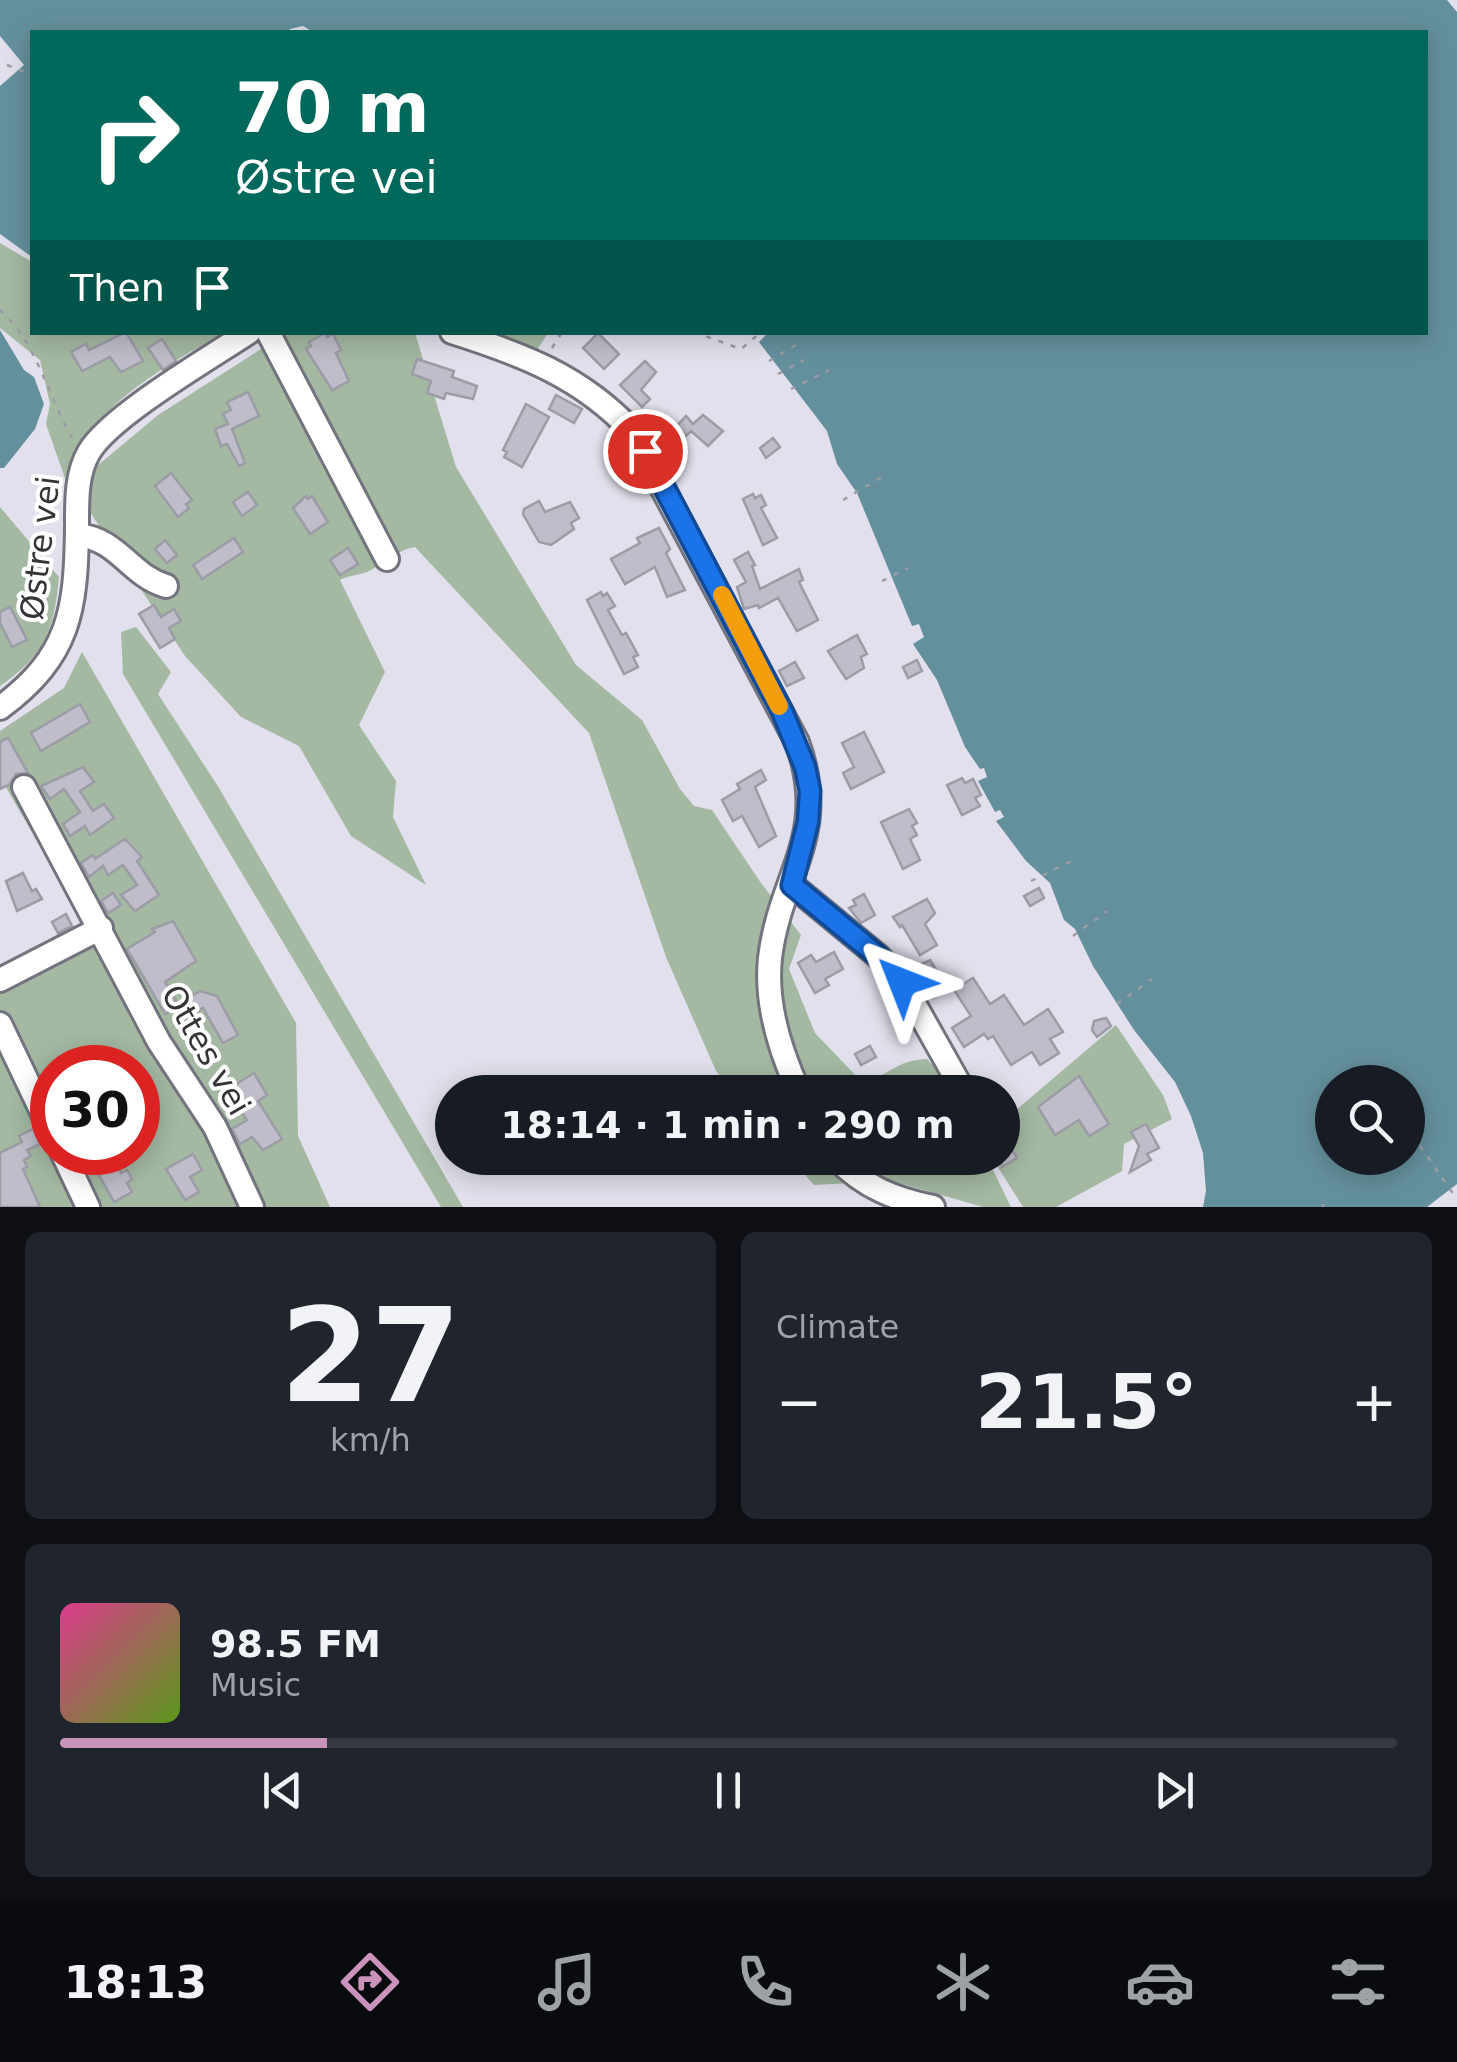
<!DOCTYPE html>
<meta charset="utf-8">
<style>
body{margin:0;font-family:"DejaVu Sans",sans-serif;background:#20242c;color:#f1f3f6;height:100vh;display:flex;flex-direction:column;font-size:38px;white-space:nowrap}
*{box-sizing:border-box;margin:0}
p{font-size:32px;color:#9ea1a6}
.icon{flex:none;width:55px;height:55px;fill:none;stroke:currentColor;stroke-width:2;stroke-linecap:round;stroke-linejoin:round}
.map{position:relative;height:1207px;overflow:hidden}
.panel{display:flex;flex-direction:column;gap:25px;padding:25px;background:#0d0f14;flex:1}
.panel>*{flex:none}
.guide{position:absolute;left:30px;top:30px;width:1398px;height:305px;border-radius:0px;box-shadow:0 5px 25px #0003;background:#00695c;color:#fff;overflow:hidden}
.fabs{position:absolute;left:1315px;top:1065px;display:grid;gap:20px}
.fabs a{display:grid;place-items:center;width:110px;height:110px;border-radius:50%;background:#171b24;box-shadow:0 5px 25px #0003;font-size:50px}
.speed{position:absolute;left:30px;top:1045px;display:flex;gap:20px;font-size:50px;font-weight:700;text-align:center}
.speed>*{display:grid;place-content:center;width:130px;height:130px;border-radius:50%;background:#171b24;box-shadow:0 5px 25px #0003;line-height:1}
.speed .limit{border:15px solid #d22;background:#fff;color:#111}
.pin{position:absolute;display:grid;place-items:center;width:85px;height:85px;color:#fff;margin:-42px;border:5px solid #fff;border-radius:50%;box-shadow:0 2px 10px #0007}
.me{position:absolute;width:110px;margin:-55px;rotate:315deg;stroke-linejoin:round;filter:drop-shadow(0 0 8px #0008)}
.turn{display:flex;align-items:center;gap:35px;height:210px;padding:0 40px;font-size:45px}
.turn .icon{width:130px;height:130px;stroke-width:2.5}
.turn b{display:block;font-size:70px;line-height:85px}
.then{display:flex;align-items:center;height:95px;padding:0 40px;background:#0003;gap:20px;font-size:38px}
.big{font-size:75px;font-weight:700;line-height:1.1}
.panel .card{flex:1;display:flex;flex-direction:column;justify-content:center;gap:15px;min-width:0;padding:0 35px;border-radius:15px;background:#20242c}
.panel .dial{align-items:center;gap:0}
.dial b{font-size:130px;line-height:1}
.song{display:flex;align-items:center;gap:30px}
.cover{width:120px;height:120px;border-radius:15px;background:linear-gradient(135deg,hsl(330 70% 55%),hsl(90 70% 35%))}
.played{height:10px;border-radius:5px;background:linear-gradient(90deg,#c993bc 20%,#363941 20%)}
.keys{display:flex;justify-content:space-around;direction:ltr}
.heat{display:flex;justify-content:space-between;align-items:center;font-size:55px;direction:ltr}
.panel .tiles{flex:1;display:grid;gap:25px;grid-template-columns:1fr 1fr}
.card:last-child{grid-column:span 2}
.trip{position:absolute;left:435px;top:1075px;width:585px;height:100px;border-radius:50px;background:#171b24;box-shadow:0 5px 25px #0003;font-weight:700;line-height:100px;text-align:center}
.tabs{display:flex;height:160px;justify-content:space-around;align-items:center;background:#090b0e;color:#9ea1a6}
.tabs .icon{width:70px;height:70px}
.tabs .selected{color:#c993bc}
.tabs b{font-size:45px;color:#f1f3f6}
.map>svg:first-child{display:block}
.green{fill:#a3b9a2;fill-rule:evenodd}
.water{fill:#64909d;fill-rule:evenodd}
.building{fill:#bebdc9;stroke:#9c9ca6;stroke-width:2.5}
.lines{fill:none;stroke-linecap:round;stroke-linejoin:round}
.minor-casing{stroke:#74747e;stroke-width:28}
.path{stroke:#9c9ca4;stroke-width:2.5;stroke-dasharray:5 8;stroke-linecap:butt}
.minor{stroke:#fff;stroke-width:22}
.route-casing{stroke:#114b97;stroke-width:25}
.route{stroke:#1a73e8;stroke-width:18}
.slow{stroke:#f59e0b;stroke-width:18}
.labels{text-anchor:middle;stroke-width:8;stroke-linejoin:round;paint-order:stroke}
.street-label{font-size:32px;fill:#343438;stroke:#fff}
</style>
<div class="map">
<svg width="1457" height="1207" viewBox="0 0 1457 1207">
<rect width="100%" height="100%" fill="#e1e0ec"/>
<g class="green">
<path d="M 0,243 L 32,262 L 32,332 L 224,333 C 178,358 104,400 80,448 C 74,459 71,472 67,484 L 46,424 L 50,404 L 40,360 L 0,328 Z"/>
<path d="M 286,333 L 415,333 L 456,467 L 576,665 L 642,720 L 680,789 L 694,806 L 712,810 L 761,883 L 801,935 L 789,969 L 815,1033 L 860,1080 C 889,1079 893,1060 927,1059 L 943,1076 L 952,1092 L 734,1092 L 716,1071 L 666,957 L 589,733 L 415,547 C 397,550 388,561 371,570 C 362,575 350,575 340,580 L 385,672 L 359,725 L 396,781 L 393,817 L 426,885 L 351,836 L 299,746 L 241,717 L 185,656 L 90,512 L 91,471 L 158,415 Z"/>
<polygon points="491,333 548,333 537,350"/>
<path d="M 0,507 L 59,577 C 54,630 45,655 0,686 Z"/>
<polygon points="136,627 171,672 158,694 219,788 463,1207 441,1207 123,674 121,632"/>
<path d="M 82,652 L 296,1023 L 298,1136 L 330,1207 L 0,1207 L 0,988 L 91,934 L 0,777 L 0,731 L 64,688 ZM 52,1068 L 138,1068 L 138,1152 L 52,1152 Z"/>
<polygon points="1116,1025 1163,1095 1172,1119 1124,1144 1122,1171 1056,1207 1023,1207 992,1158 1002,1158 1003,1121"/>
<polygon points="790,1158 987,1158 1011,1207 983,1207 892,1181 814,1185"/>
</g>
<g class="water">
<path d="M 0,0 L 1447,0 L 1457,12 L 1457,1184 L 1427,1207 L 1203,1207 L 1206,1191 L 1203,1153 L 1191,1116 L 1175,1082 L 1134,1030 L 1093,966 L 1075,929 L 1064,920 L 1050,883 L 1026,861 L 996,821 L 1004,817 L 1000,810 L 995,812 L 978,781 L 987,777 L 984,768 L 980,769 L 965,747 L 937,680 L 913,644 L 924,637 L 919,624 L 912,626 L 857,493 L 837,464 L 827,431 L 759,342 L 769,332 L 1425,332 L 1425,32 L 313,32 L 303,26 L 290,29 L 288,32 L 32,32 L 32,257 L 0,234 L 0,86 L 24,65 L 0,36 ZM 1332,1082 L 1408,1082 L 1408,1158 L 1332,1158 Z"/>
<polygon points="0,330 24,370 34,377 44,404 35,429 4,468 0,468"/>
</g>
<g class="building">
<polygon points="126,332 143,361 121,372 110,357 82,371 71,352 86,344 89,350"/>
<polygon points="325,333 327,337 333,334 341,350 336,353 349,381 332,390 306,349 311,346 309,342"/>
<polygon points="598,333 619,354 604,369 583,348"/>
<polygon points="162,339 176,361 163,370 148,348"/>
<polygon points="417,359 454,371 452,377 477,386 473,399 446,393 444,399 427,393 431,381 412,374"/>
<polygon points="645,361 656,372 641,390 650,399 642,407 620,385"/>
<polygon points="248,392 259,416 232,429 245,463 239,466 227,444 221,446 215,429 228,424 223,414 231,410 227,402"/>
<polygon points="556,395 582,409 574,423 549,409"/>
<polygon points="526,404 549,417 522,467 504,457 507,452 503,450"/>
<polygon points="703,415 723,431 708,446 691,431 686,436 676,427 686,416 693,424"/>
<polygon points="773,438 780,447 766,458 760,448"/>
<polygon points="171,473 192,500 186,504 189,508 178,517 155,486"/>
<polygon points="248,492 257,505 242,516 233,502"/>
<polygon points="753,494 755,498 761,495 766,505 761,508 777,538 763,545 743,499"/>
<polygon points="306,496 308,499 312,496 328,522 310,534 293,508"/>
<polygon points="539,501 545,512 570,502 579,518 571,523 574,529 551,545 539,542 523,514 524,509"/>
<polygon points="659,528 670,549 666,553 685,590 667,597 655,567 625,584 611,559 640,543 637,538"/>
<polygon points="234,538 243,552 202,579 193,565"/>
<polygon points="165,540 177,555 167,563 155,549"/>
<polygon points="348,548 358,564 340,575 330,560"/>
<polygon points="748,552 755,565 752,566 760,589 799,569 803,580 799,582 818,620 797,631 778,598 759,608 758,605 744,609 737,587 746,582 734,560"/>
<polygon points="601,592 603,596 607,593 615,606 608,610 622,635 626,633 638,655 633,657 638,667 624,674 587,600"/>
<polygon points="154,605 161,617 174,609 181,621 169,628 175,639 160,648 139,614"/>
<polygon points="10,607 27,640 12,647 0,623 0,612"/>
<polygon points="857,635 867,654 861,657 864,668 846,679 828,651"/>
<polygon points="917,660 922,671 908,678 903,667"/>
<polygon points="795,662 804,678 787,686 779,671"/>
<polygon points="80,704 90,722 41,751 31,733"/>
<polygon points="864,732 884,772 851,789 843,773 854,767 842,743"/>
<polygon points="8,738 28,773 16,774 10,784 0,789 0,742"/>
<polygon points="83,767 94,782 80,791 93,811 104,804 114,818 90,835 85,826 70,836 63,824 80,812 64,789 50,799 41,786"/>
<polygon points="761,770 766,780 755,787 776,836 759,847 742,816 733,821 722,800 740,789 737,784"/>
<polygon points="962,778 965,783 973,779 981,795 975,798 980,806 962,815 947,785"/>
<polygon points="909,809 917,823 912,826 917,835 910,839 920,860 903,869 881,822"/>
<polygon points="125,839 142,857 137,861 159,895 135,911 121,895 137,885 123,865 108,875 103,866 89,877 81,863 93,855 95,859"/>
<polygon points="23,873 32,891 36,889 42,899 17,911 6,881"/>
<polygon points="1039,888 1044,898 1030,906 1024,896"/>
<polygon points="113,893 121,905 108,913 101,901"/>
<polygon points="864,894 875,915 861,923 849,908 856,905 853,900"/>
<polygon points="927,899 935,913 925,924 937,945 920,955 902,925 900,927 893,917"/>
<polygon points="66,914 72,926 58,933 52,922"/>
<polygon points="173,921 196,961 165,982 179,1006 165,1014 127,949 155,932 152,929"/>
<polygon points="834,952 843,969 825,979 829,985 815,993 798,963 811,955 816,962"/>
<polygon points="930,960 949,990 933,998 924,980 919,982 911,969"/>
<polygon points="973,978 990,1004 1004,995 1024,1025 1048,1009 1063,1032 1050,1039 1059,1053 1040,1065 1032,1052 1011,1065 993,1036 988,1039 984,1034 964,1047 952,1028 971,1016 954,990"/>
<polygon points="200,991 217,996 238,1035 223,1043 203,1008 188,1016 180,1003"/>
<polygon points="1106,1018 1111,1026 1097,1037 1092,1030 1094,1021"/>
<polygon points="870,1046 876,1057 861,1065 855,1054"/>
<polygon points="254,1073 267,1095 258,1101 282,1139 263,1150 252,1137 240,1144 232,1129 247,1120 227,1090"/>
<polygon points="1079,1076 1109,1124 1089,1136 1079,1120 1055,1135 1038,1107"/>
<polygon points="1146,1124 1159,1148 1147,1154 1151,1160 1130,1172 1139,1146 1131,1132"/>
<polygon points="33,1129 40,1144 27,1150 31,1156 24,1160 27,1167 23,1169 40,1207 0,1207 0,1153 22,1142 19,1136"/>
<polygon points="1010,1146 1017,1158 1002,1167 1002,1150"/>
<polygon points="193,1154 202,1170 190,1177 199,1192 185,1200 166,1169"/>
<polygon points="117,1165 121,1173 127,1170 132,1179 127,1183 132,1192 114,1202 99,1175"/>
</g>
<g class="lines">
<g class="minor-casing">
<g id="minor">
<polyline points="268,332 387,559"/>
<path d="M 452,332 C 521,354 581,376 632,431 L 797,742 C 831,835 780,874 770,958 C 765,1005 780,1051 799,1092"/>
<path d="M 77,535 C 119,539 129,575 166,586"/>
<path d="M 0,708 C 70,656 76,611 77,527 C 77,502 76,474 89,452 C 110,416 210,358 249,332"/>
<polyline points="24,787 159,1042 215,1127 252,1207"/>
<polyline points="792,885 878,956 902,982 961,1087"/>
<polyline points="0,980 101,928"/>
<polyline points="0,1024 52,1133"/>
<polyline points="62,1152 88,1207"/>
<path d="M 836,1158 C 864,1187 894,1199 933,1207"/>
</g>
</g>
<g class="path">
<polyline points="7,65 32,75"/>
<path d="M 0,310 C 37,342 49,400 74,441"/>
<polyline points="694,332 741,349 760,333"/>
<polyline points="552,348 562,332"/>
<polyline points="769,361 796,345"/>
<polyline points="778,374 804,360"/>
<polyline points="791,389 829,370"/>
<polyline points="843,500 887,474"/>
<polyline points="882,581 908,568"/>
<polyline points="1031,881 1076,859"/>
<polyline points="1073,936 1107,911"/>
<polyline points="1117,1004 1152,979"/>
<polyline points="1420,1146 1456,1198"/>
<polyline points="1323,1204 1323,1207"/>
</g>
<use href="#minor" class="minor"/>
</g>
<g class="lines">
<g class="route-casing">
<polyline id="route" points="645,451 782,711 805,767 810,791 808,822 792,885 878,956 902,982"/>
</g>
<use href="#route" class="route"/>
<polyline class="slow" points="722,595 779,706"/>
</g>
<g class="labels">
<g class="street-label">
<text transform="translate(40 548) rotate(-83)" y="11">Østre vei</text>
<text transform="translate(206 1050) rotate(60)" y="11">Ottes vei</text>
</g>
</g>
</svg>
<div class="fabs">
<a><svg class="icon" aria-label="search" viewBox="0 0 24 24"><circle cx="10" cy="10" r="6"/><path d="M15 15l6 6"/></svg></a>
</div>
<div class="speed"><div class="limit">30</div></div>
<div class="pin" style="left:645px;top:451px;background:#d93025"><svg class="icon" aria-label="arrive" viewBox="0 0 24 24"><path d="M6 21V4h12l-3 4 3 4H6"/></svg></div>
<svg class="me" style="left:902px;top:982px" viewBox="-20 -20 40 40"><path d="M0-17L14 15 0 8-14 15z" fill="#1a73e8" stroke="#fff" stroke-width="4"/></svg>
<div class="trip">18:14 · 1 min · 290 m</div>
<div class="guide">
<div class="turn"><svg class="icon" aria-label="right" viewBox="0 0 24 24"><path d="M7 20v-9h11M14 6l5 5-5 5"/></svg><div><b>70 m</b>Østre vei</div></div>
<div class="then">Then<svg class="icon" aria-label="arrive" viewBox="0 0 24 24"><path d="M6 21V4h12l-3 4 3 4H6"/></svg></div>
</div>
</div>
<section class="panel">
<div class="tiles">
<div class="card dial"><b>27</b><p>km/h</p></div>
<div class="card"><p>Climate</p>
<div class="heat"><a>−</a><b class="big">21.5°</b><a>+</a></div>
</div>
<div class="card">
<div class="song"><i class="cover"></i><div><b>98.5 FM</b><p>Music</p></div></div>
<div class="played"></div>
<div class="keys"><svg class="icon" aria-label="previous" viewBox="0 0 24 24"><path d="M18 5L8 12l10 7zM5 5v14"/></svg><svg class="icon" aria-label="pause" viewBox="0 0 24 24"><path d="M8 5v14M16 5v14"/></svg><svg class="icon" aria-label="next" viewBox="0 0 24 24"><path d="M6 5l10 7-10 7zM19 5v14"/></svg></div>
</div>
</div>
</section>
<nav class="tabs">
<b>18:13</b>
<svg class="icon selected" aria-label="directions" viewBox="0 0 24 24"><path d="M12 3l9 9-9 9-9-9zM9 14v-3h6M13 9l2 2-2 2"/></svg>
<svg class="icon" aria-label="music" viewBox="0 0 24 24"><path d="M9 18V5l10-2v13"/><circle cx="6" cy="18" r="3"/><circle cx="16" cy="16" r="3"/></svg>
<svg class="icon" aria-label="phone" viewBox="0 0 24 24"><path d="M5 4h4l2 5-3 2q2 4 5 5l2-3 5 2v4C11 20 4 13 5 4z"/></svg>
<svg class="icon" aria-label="climate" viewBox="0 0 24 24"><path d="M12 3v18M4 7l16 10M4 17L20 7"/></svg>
<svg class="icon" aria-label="car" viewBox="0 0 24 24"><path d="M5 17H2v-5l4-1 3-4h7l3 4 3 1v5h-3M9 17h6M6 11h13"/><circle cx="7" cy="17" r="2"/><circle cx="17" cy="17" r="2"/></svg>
<svg class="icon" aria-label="filters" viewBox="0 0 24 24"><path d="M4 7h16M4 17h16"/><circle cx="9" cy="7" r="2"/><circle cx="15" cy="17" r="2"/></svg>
</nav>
